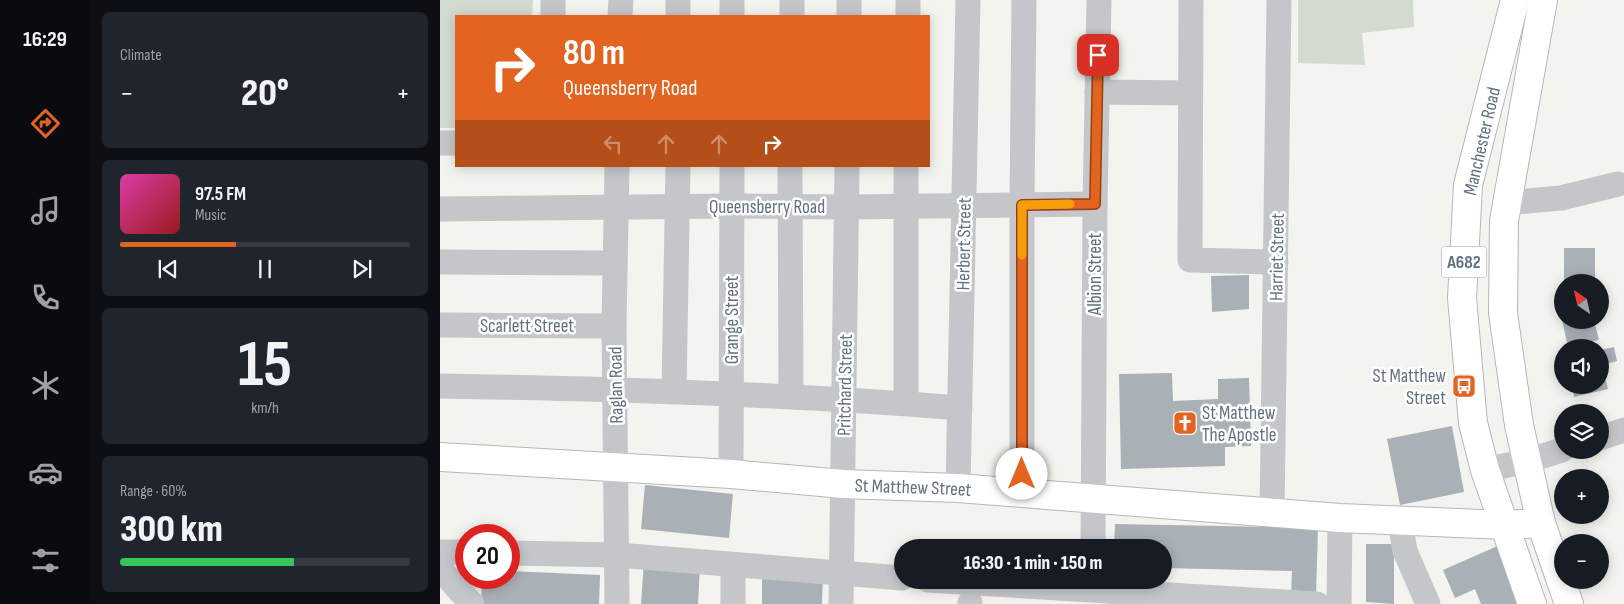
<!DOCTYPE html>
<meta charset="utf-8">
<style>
body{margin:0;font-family:"Sofia Sans Condensed",sans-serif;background:#20242c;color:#f1f3f6;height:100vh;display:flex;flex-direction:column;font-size:19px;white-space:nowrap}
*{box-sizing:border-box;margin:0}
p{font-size:16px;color:#9ea1a6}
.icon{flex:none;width:28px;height:28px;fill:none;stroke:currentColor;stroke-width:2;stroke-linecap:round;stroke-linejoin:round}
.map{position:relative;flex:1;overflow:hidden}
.panel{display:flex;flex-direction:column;gap:12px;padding:12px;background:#0d0f14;width:350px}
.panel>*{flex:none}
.top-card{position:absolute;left:15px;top:15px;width:475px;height:152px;border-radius:0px;box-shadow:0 2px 12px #0003;background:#e36320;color:#fff;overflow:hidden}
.needle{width:32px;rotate:326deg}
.buttons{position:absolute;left:1114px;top:274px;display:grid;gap:10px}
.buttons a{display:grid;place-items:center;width:55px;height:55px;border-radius:50%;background:#171b24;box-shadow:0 2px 12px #0003;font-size:25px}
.speed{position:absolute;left:15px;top:524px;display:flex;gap:10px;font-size:25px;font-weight:700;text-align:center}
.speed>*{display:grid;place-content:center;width:65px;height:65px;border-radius:50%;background:#171b24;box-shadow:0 2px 12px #0003;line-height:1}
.speed .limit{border:8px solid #d22;background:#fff;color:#111}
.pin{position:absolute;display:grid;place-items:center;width:42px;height:42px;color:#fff;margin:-21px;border-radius:10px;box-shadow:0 2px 8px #0006}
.me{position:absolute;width:55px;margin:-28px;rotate:0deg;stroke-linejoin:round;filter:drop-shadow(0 0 4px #0008)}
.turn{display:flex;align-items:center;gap:18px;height:105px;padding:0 25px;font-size:22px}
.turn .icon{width:65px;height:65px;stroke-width:2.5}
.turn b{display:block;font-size:35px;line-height:42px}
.lanes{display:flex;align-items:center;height:48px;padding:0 25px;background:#0003;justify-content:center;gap:25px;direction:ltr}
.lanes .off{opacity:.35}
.big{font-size:38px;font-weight:800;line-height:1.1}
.panel .widget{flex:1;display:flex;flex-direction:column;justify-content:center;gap:8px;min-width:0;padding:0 18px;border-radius:8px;background:#20242c}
.panel .dial{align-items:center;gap:0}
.dial b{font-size:65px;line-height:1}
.song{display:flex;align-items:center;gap:15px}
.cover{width:60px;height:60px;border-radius:8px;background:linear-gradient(135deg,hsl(320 70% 55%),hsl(0 70% 35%))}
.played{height:5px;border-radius:2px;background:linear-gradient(90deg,#e36320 40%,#363941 40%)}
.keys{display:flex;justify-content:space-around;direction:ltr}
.heat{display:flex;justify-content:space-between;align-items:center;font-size:28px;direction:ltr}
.charge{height:8px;border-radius:4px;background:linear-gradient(90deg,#34c759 60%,#363941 0)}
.trip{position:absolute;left:454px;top:539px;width:278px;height:50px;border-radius:25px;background:#171b24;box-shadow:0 2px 12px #0003;font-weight:800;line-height:50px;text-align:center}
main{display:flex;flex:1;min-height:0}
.tab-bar{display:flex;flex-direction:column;width:90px;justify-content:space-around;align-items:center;background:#090b0e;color:#9ea1a6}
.tab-bar .icon{width:35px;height:35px}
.tab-bar .active{color:#e36320}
.tab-bar b{font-size:22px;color:#f1f3f6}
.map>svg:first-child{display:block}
.green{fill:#d3dbd1}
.building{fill:#a9b0b6}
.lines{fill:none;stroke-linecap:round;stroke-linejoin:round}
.major-casing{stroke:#b4b7bc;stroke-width:30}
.minor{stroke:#c4c6ca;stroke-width:25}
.major{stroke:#fff;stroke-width:28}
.route-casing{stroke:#944015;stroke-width:12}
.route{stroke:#e36320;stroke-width:9}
.slow{stroke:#f59e0b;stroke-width:9}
.labels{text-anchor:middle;stroke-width:5;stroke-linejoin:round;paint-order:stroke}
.shield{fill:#fff;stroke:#919ba7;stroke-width:1}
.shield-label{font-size:18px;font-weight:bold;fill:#627081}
.street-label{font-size:19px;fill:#627081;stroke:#fff}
.poi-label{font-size:19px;fill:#627081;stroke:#fff;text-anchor:end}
</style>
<main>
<nav class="tab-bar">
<b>16:29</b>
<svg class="icon active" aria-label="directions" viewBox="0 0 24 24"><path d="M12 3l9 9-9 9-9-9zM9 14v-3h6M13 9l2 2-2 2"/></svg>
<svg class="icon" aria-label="music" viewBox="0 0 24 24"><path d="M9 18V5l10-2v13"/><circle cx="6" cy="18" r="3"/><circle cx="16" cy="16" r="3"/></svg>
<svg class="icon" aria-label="phone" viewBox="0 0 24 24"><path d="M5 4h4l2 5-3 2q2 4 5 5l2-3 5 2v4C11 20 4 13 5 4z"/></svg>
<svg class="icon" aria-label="climate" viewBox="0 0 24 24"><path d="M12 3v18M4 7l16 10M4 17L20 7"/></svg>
<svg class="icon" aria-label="car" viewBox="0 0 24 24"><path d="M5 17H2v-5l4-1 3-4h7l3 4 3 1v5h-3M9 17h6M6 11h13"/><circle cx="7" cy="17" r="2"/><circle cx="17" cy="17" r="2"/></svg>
<svg class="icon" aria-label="filters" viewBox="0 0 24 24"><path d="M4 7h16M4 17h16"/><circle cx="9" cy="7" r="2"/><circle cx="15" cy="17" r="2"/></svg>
</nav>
<section class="panel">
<div class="widget"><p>Climate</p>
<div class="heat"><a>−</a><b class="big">20°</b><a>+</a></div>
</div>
<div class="widget">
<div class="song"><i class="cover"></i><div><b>97.5 FM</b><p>Music</p></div></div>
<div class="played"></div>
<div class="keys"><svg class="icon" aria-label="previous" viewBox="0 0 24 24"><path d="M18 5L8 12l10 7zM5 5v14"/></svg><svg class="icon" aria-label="pause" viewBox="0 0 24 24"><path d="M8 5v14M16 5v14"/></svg><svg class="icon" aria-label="next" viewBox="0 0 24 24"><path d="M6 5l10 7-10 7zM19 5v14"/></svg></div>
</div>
<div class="widget dial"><b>15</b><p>km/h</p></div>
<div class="widget"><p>Range · 60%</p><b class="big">300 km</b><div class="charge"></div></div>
</section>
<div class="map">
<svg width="1184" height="604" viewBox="0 0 1184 604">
<rect width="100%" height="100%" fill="#f3f4ef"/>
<g class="green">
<polygon points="0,0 93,0 92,16 16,16 16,128 0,128"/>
<polygon points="858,0 973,0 974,27 922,33 925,65 858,63"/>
</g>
<g class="building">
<rect x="1124" y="248" width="31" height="34"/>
<polygon points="809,275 809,309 772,312 771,276"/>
<polygon points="1122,320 1154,320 1159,340 1128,347"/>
<polygon points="1174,347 1177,361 1162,365 1168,389 1134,397 1132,385 1160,385 1160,350"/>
<polygon points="732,373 733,401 778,399 778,379 809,378 811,446 785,447 785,466 681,469 679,374"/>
<polygon points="1012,426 1024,492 960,505 947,439"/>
<polygon points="205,485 293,494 289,538 201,529"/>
<polygon points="675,524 878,528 876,597 851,596 852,571 722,568 722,548 674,548"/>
<polygon points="926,544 954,544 954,604 926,602"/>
<polygon points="1062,544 1089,604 1041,604 1035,589 1015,598 1003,570"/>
<polygon points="204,561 260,565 258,604 201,604"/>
<polygon points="69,571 160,575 159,604 41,604 42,578 69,578"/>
<polygon points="322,573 383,574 382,604 322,604"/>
</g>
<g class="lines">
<g class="major-casing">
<g id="major">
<polyline points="1075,0 1028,185 1022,298 1033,423 1045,470 1092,604"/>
<polyline points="1103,0 1064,221 1063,313 1079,425 1087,461 1101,523 1129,604"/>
<path id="s1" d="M 0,457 L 291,474 L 403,484 L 518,488 L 900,518 L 1065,525 L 1101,523"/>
</g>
</g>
<g class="minor">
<polyline points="113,0 113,16"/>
<polyline points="238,0 238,16"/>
<polyline points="751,0 750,260 836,262"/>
<polyline points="180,16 181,0"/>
<polyline points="292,16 292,0"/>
<polyline points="352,16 352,0"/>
<polyline points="409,16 409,0"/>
<polyline points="468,16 468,0"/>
<polyline points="657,92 750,93"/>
<polyline points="0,143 16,143"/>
<polyline points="177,166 174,326 177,604"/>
<polyline points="350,166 351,396"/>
<polyline points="1067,203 1121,198 1178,184"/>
<polyline points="0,209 291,206 407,207 655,204"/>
<polyline points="0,262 175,263"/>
<polyline points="0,325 174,326"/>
<path d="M 0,386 C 174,389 347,394 520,408"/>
<polyline points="234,391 238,166"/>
<polyline points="466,403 466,166"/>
<polyline points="1160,438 1184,430"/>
<polyline points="1045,470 1087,461 1122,450"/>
<polyline points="291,474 292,166"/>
<polyline points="518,488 528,0"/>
<polyline points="582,493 582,205 584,0"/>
<polyline points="832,513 839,0"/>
<polyline points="960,521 965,551 988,604"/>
<polyline points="653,548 655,204 659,0"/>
<polyline points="0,552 26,552"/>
<polyline points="69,553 177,555 462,578"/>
<polyline points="0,569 32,604"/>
<polyline points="488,580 877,604"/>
<polyline points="293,604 293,565"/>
<polyline points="401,604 407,166"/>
<polyline points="530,604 530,603"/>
<polyline points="899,604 900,518"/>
</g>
<use href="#major" class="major"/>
</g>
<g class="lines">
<g class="route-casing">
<polyline id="route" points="582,474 582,205 655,204 658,55"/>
</g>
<use href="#route" class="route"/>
<polyline class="slow" points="582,255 582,205 630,204"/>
</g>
<defs>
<g id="bus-square" transform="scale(1.25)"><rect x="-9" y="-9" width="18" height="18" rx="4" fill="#e36320" stroke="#fff"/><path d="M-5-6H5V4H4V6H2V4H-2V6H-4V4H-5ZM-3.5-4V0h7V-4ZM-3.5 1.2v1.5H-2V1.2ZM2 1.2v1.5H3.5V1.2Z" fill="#fff"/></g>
<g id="church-square" transform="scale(1.25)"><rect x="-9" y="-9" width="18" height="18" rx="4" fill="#e36320" stroke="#fff"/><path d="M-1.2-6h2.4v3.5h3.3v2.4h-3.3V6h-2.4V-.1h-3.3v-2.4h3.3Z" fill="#fff"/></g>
</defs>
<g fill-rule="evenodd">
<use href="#bus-square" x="1024" y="386"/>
<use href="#church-square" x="745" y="423"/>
</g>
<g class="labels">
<rect class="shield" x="1001.5" y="246.5" width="45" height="31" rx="4"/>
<g class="shield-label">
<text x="1024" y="268">A682</text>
</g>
<g class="street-label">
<text transform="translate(1041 141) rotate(-77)" y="7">Manchester Road</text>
<text x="327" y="213">Queensberry Road</text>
<text transform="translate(523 244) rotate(-89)" y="7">Herbert Street</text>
<text transform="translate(836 257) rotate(-89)" y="7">Harriet Street</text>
<text transform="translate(654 274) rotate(-90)" y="7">Albion Street</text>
<text transform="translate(291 320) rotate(-90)" y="7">Grange Street</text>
<text x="87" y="332">Scarlett Street</text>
<text transform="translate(175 385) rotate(-91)" y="7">Raglan Road</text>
<text transform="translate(404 385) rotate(-89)" y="7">Pritchard Street</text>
<text dy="7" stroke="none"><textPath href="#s1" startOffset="474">St Matthew Street</textPath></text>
</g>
<g class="poi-label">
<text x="1006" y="382">St Matthew<tspan x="1006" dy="22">Street</tspan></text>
<text x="762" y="419" text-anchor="start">St Matthew<tspan x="762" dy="22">The Apostle</tspan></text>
</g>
</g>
</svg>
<div class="buttons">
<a><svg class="needle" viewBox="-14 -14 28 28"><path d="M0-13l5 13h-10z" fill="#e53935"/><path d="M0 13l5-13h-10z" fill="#9ea1a6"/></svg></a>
<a><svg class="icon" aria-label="sound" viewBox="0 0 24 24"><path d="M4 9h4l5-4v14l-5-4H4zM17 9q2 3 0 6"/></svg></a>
<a><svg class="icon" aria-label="layers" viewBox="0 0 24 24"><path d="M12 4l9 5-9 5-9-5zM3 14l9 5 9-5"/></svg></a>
<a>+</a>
<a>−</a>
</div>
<div class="speed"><div class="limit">20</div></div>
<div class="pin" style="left:658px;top:55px;background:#d93025"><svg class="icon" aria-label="arrive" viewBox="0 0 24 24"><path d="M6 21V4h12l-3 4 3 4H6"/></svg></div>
<svg class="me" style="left:582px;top:474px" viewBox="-20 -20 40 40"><circle r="19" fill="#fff"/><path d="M0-13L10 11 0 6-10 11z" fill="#e36320"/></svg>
<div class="trip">16:30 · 1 min · 150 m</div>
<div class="top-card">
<div class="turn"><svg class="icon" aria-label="right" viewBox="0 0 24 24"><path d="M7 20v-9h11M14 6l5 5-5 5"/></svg><div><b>80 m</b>Queensberry Road</div></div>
<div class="lanes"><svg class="icon off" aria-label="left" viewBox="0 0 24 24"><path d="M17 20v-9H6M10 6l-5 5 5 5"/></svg><svg class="icon off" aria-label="ahead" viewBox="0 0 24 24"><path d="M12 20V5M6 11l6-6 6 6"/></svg><svg class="icon off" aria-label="ahead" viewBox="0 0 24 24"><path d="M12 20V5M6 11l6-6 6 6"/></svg><svg class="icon" aria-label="right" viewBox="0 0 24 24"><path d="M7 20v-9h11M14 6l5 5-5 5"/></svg></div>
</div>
</div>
</main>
